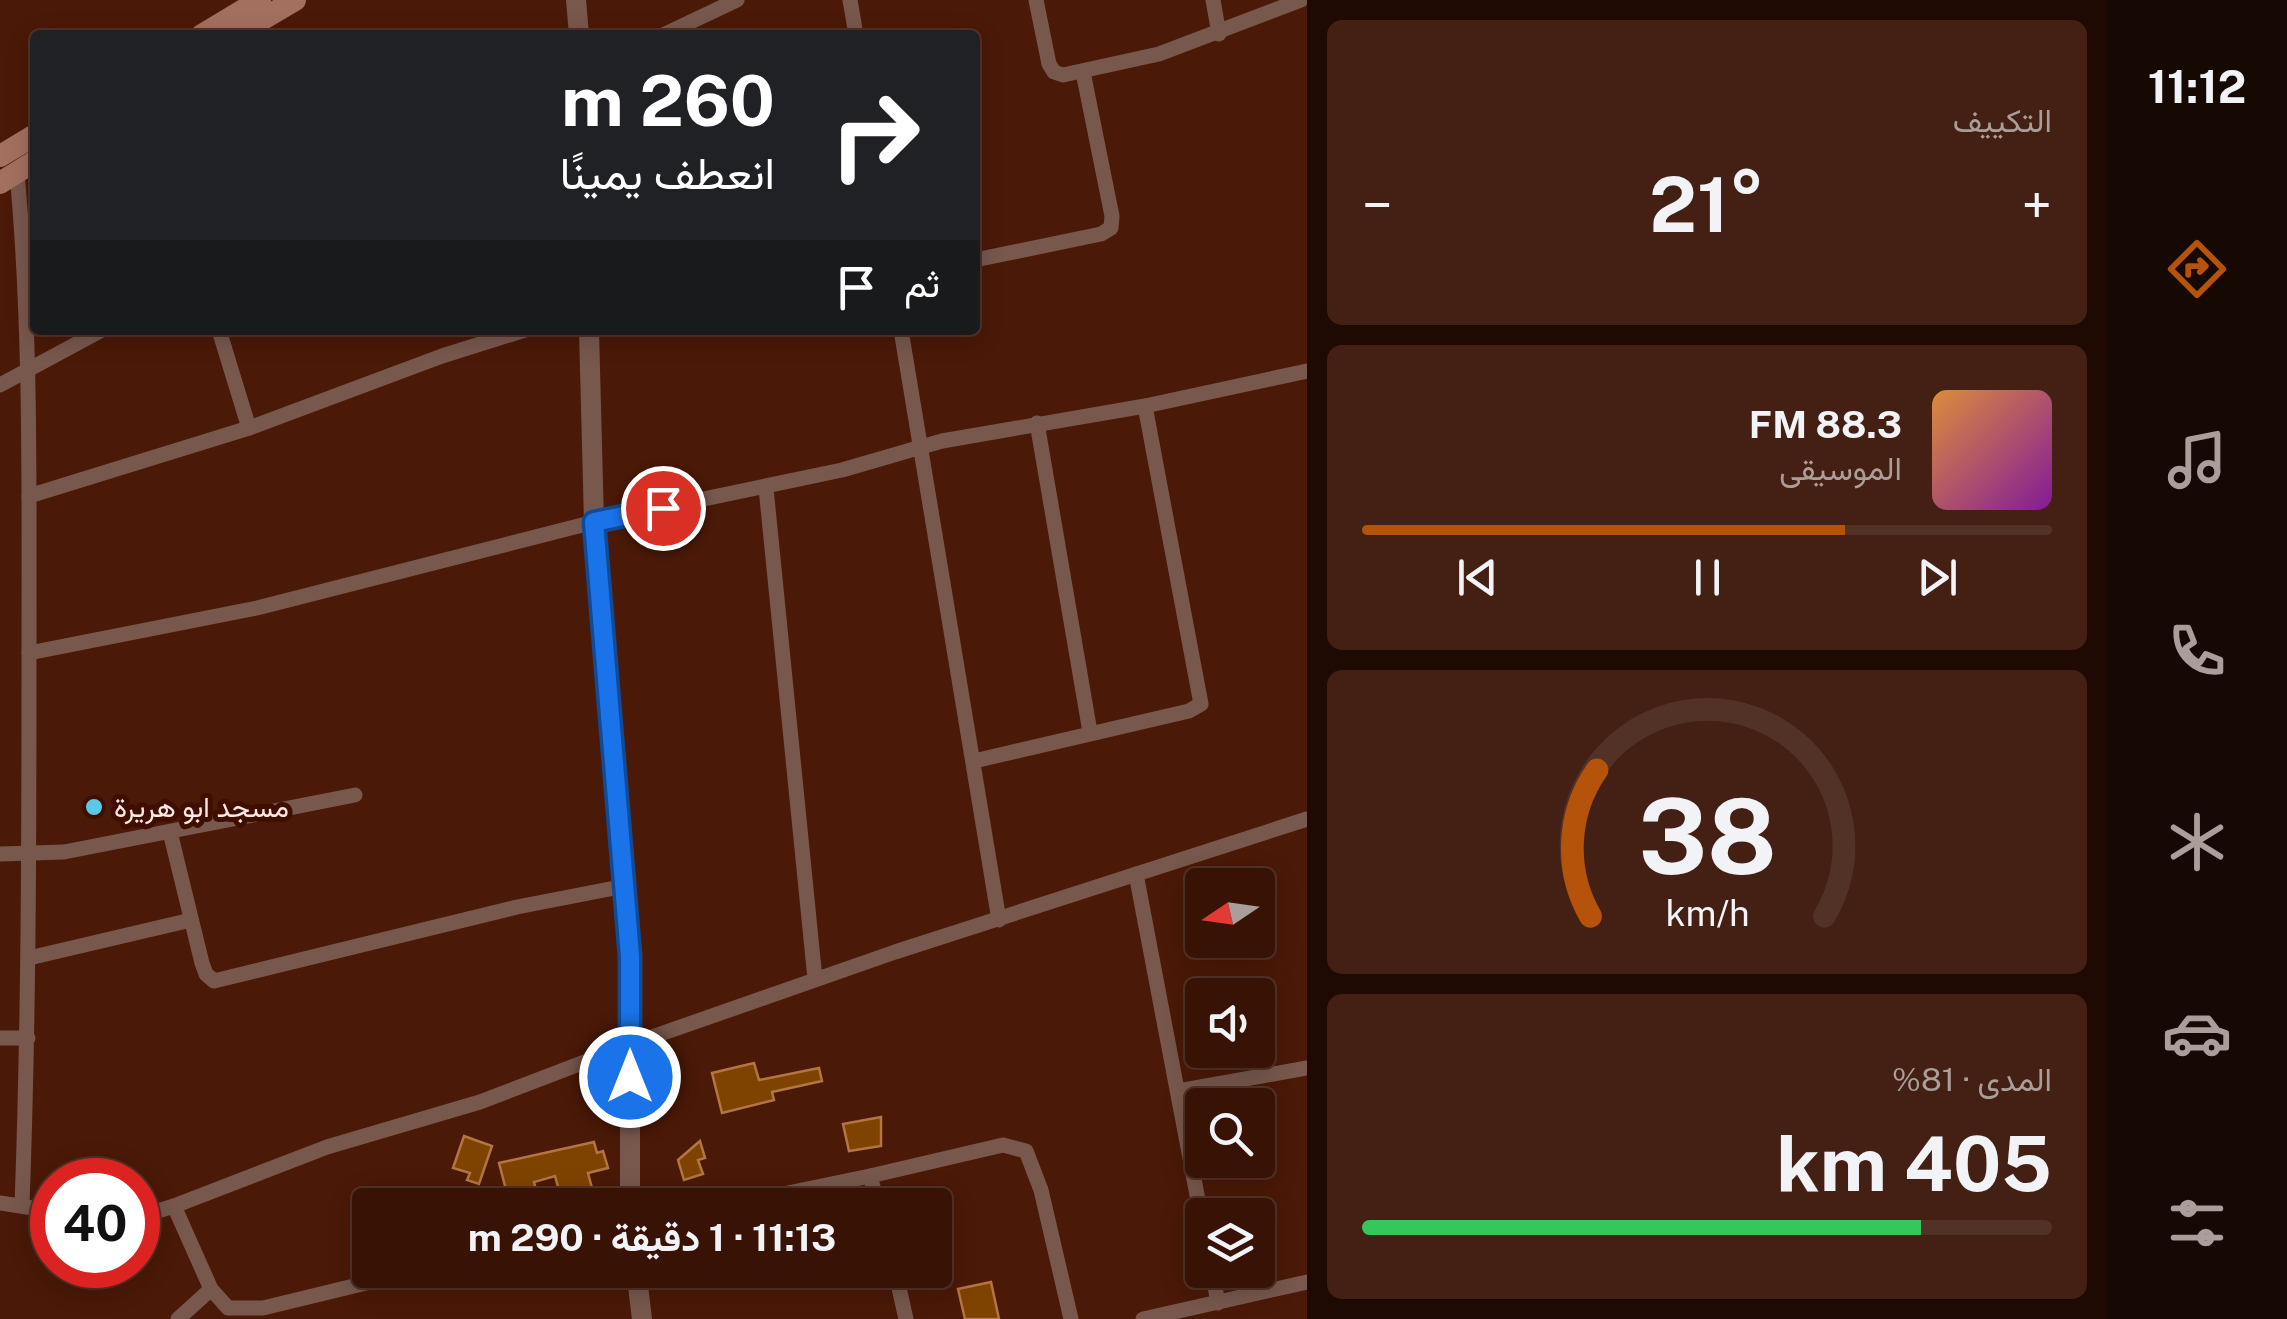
<!DOCTYPE html>
<html lang="ar">
<meta charset="utf-8">
<style>
body{margin:0;font-family:"Public Sans",Vazirmatn,sans-serif;background:#432013;color:#f1f3f6;direction:rtl;height:100vh;display:flex;flex-direction:column;font-size:38px;white-space:nowrap}
*{box-sizing:border-box;margin:0}
p{font-size:32px;color:#ab9e9a}
.icon{flex:none;width:55px;height:55px;fill:none;stroke:currentColor;stroke-width:2;stroke-linecap:round;stroke-linejoin:round}
.map{position:relative;flex:1;overflow:hidden;direction:ltr}
.drawer{display:flex;flex-direction:column;gap:20px;padding:20px;background:#1f0a03;width:800px}
.drawer>*{flex:none}
.banner{position:absolute;left:30px;top:30px;width:950px;height:305px;border-radius:10px;box-shadow:0 5px 25px #0003,0 0 0 2px #523227;direction:rtl;background:#202124;color:#fff;overflow:hidden}
.needle{width:65px;rotate:257deg}
.fabs{position:absolute;left:1185px;top:868px;display:grid;gap:20px}
.fabs a{display:grid;place-items:center;width:90px;height:90px;border-radius:10px;background:#381305;box-shadow:0 5px 25px #0003,0 0 0 2px #523227;font-size:50px}
.speed{position:absolute;left:30px;top:1158px;display:flex;gap:20px;font-size:50px;font-weight:700;text-align:center}
.speed>*{display:grid;place-content:center;width:130px;height:130px;border-radius:50%;background:#381305;box-shadow:0 5px 25px #0003,0 0 0 2px #523227;line-height:1}
.speed .limit{border:15px solid #d22;background:#fff;color:#111}
.pin{position:absolute;display:grid;place-items:center;width:85px;height:85px;color:#fff;margin:-42px;border:5px solid #fff;border-radius:50%;box-shadow:0 2px 10px #0007}
.me{position:absolute;width:110px;margin:-55px;rotate:0deg;stroke-linejoin:round;filter:drop-shadow(0 0 8px #0008)}
.turn{display:flex;align-items:center;gap:35px;height:210px;padding:0 40px;font-size:45px}
.turn .icon{width:130px;height:130px;stroke-width:2.5}
.turn b{display:block;font-size:70px;line-height:85px}
.then{display:flex;align-items:center;height:95px;padding:0 40px;background:#0003;gap:20px;font-size:38px}
.big{font-size:75px;font-weight:700;line-height:1.1}
.drawer .tile{flex:1;display:flex;flex-direction:column;justify-content:center;gap:15px;min-width:0;padding:0 35px;border-radius:15px;background:#432013}
.drawer .dial{align-items:center;gap:0}
.dial svg{height:260px;overflow:visible;fill:none;stroke:#523227;stroke-width:7;stroke-linecap:round;text-anchor:middle}
.dial text{fill:#f1f3f6;stroke:none}
.song{display:flex;align-items:center;gap:30px}
.cover{width:120px;height:120px;border-radius:15px;background:linear-gradient(135deg,hsl(30 70% 55%),hsl(290 70% 35%))}
.played{height:10px;border-radius:5px;background:linear-gradient(90deg,#b45309 70%,#523227 70%)}
.keys{display:flex;justify-content:space-around;direction:ltr}
.heat{display:flex;justify-content:space-between;align-items:center;font-size:55px;direction:ltr}
.charge{height:15px;border-radius:8px;background:linear-gradient(90deg,#34c759 81%,#523227 0)}
.trip{position:absolute;left:352px;top:1188px;width:600px;height:100px;border-radius:10px;background:#381305;box-shadow:0 5px 25px #0003,0 0 0 2px #523227;font-weight:700;line-height:100px;text-align:center;direction:rtl}
main{display:flex;flex:1;min-height:0}
.tab-bar{display:flex;flex-direction:column;width:180px;justify-content:space-around;align-items:center;background:#160802;color:#ab9e9a}
.tab-bar .icon{width:70px;height:70px}
.tab-bar .selected{color:#b45309}
.tab-bar b{font-size:45px;color:#f1f3f6}
.map>svg:first-child{display:block}
.building{fill:#7f4300;stroke:#b37543;stroke-width:2.5}
.lines{fill:none;stroke-linecap:round;stroke-linejoin:round}
.minor{stroke:#78584d;stroke-width:15}
.tertiary{stroke:#78584d;stroke-width:20}
.secondary{stroke:#a37060;stroke-width:22}
.route-casing{stroke:#114b97;stroke-width:25}
.route{stroke:#1a73e8;stroke-width:18}
.poi-dot{fill:#5ac8e6;stroke:#3f0e00;stroke-width:4}
.labels{text-anchor:middle;stroke-width:10;stroke-linejoin:round;paint-order:stroke}
.poi-label{font-size:28px;fill:#fbe9e4;stroke:#3f0e00;text-anchor:start}
</style>
<main>
<nav class="tab-bar">
<b>11:12</b>
<svg class="icon selected" aria-label="directions" viewBox="0 0 24 24"><path d="M12 3l9 9-9 9-9-9zM9 14v-3h6M13 9l2 2-2 2"/></svg>
<svg class="icon" aria-label="music" viewBox="0 0 24 24"><path d="M9 18V5l10-2v13"/><circle cx="6" cy="18" r="3"/><circle cx="16" cy="16" r="3"/></svg>
<svg class="icon" aria-label="phone" viewBox="0 0 24 24"><path d="M5 4h4l2 5-3 2q2 4 5 5l2-3 5 2v4C11 20 4 13 5 4z"/></svg>
<svg class="icon" aria-label="climate" viewBox="0 0 24 24"><path d="M12 3v18M4 7l16 10M4 17L20 7"/></svg>
<svg class="icon" aria-label="car" viewBox="0 0 24 24"><path d="M5 17H2v-5l4-1 3-4h7l3 4 3 1v5h-3M9 17h6M6 11h13"/><circle cx="7" cy="17" r="2"/><circle cx="17" cy="17" r="2"/></svg>
<svg class="icon" aria-label="filters" viewBox="0 0 24 24"><path d="M4 7h16M4 17h16"/><circle cx="9" cy="7" r="2"/><circle cx="15" cy="17" r="2"/></svg>
</nav>
<section class="drawer">
<div class="tile"><p>التكييف</p>
<div class="heat"><a>−</a><b class="big">21°</b><a>+</a></div>
</div>
<div class="tile">
<div class="song"><i class="cover"></i><div><b>88.3 FM</b><p>الموسيقى</p></div></div>
<div class="played"></div>
<div class="keys"><svg class="icon" aria-label="previous" viewBox="0 0 24 24"><path d="M18 5L8 12l10 7zM5 5v14"/></svg><svg class="icon" aria-label="pause" viewBox="0 0 24 24"><path d="M8 5v14M16 5v14"/></svg><svg class="icon" aria-label="next" viewBox="0 0 24 24"><path d="M6 5l10 7-10 7zM19 5v14"/></svg></div>
</div>
<div class="tile dial"><svg viewBox="0 0 100 80">
<path d="M14 69A42 42 0 1 1 86 69"/>
<path d="M14 69A42 42 0 0 1 16 24" stroke="#b45309"/>
<text x="50" y="56" font-size="32" font-weight="700">38</text>
<text x="50" y="72" font-size="11">km/h</text>
</svg></div>
<div class="tile"><p>المدى · 81%</p><b class="big">405 km</b><div class="charge"></div></div>
</section>
<div class="map">
<svg width="1307" height="1319" viewBox="0 0 1307 1319">
<rect width="100%" height="100%" fill="#4b1907"/>
<g class="building">
<polygon points="754,1063 759,1080 819,1068 822,1081 772,1092 774,1100 722,1113 712,1073"/>
<polygon points="881,1117 881,1146 849,1151 843,1124"/>
<polygon points="464,1136 492,1146 479,1184 467,1180 470,1173 453,1168"/>
<polygon points="700,1141 705,1158 698,1160 703,1174 684,1180 678,1160"/>
<polygon points="594,1142 597,1153 603,1151 608,1168 588,1173 596,1203 563,1205 555,1176 534,1182 540,1205 510,1205 499,1163"/>
<polygon points="991,1282 999,1319 965,1319 958,1289"/>
</g>
<g class="lines">
<g class="minor">
<polyline points="850,0 856,35"/>
<polyline points="1036,0 1049,64 1054,72 1063,75 1159,54 1301,0"/>
<polyline points="1213,0 1219,34"/>
<polyline points="663,35 737,0"/>
<path d="M 17,173 C 31,326 29,482 29,635 C 29,825 29,1015 22,1205"/>
<polyline points="975,260 1101,234 1111,228 1112,216 1083,72"/>
<polyline points="219,330 249,428 442,356 525,330"/>
<polyline points="901,330 999,920"/>
<polyline points="0,385 102,330"/>
<polyline points="1037,423 1090,732"/>
<polyline points="766,488 815,979"/>
<polyline points="29,496 249,428"/>
<polyline points="29,653 257,608 594,522 842,470 942,441 1145,406 1307,371"/>
<polyline points="974,761 1189,711 1201,704 1145,406"/>
<polyline points="170,832 202,963 206,974 214,981 517,907 625,886"/>
<polyline points="0,854 64,852 355,795"/>
<polyline points="1136,874 1202,1221"/>
<polyline points="29,958 191,920"/>
<polyline points="0,1038 28,1038"/>
<polyline points="1178,1091 1307,1068"/>
<polyline points="870,1176 1003,1145 1026,1151 1041,1190 1071,1319"/>
<polyline points="0,1203 52,1211"/>
<polyline points="730,1205 870,1176 878,1205"/>
<polyline points="174,1206 211,1289 228,1308 263,1308 420,1270"/>
<polyline points="138,1217 174,1206 327,1147 480,1102 629,1045 895,952 1307,819"/>
<polyline points="895,1270 906,1319"/>
<polyline points="1212,1270 1218,1303"/>
<polyline points="178,1319 211,1289"/>
<polyline points="1143,1319 1307,1282"/>
</g>
<g class="tertiary">
<polyline points="576,0 579,35"/>
<polyline points="589,330 594,522 630,956 630,1205"/>
<polyline points="636,1270 642,1319"/>
</g>
<g class="secondary">
<polyline points="202,35 260,0"/>
<polyline points="236,35 295,0"/>
<polyline points="0,156 35,135"/>
<polyline points="0,183 35,161"/>
</g>
</g>
<g class="lines">
<g class="route-casing">
<polyline id="route" points="630,1077 630,956 594,522 663,508"/>
</g>
<use href="#route" class="route"/>
</g>
<circle class="poi-dot" cx="94" cy="807" r="10"/>
<g class="labels">
<g class="poi-label">
<text x="114" y="817">مسجد ابو هريرة</text>
</g>
</g>
</svg>
<div class="fabs">
<a><svg class="needle" viewBox="-14 -14 28 28"><path d="M0-13l5 13h-10z" fill="#e53935"/><path d="M0 13l5-13h-10z" fill="#ab9e9a"/></svg></a>
<a><svg class="icon" aria-label="sound" viewBox="0 0 24 24"><path d="M4 9h4l5-4v14l-5-4H4zM17 9q2 3 0 6"/></svg></a>
<a><svg class="icon" aria-label="search" viewBox="0 0 24 24"><circle cx="10" cy="10" r="6"/><path d="M15 15l6 6"/></svg></a>
<a><svg class="icon" aria-label="layers" viewBox="0 0 24 24"><path d="M12 4l9 5-9 5-9-5zM3 14l9 5 9-5"/></svg></a>
</div>
<div class="speed"><div class="limit">40</div></div>
<div class="pin" style="left:663px;top:508px;background:#d93025"><svg class="icon" aria-label="arrive" viewBox="0 0 24 24"><path d="M6 21V4h12l-3 4 3 4H6"/></svg></div>
<svg class="me" style="left:630px;top:1077px" viewBox="-20 -20 40 40"><circle r="17" fill="#1a73e8" stroke="#fff" stroke-width="3"/><path d="M0-11L8 9 0 5-8 9z" fill="#fff"/></svg>
<div class="trip">11:13 · 1 دقيقة · 290 m</div>
<div class="banner">
<div class="turn"><svg class="icon" aria-label="right" viewBox="0 0 24 24"><path d="M7 20v-9h11M14 6l5 5-5 5"/></svg><div><b>260 m</b>انعطف يمينًا</div></div>
<div class="then">ثم<svg class="icon" aria-label="arrive" viewBox="0 0 24 24"><path d="M6 21V4h12l-3 4 3 4H6"/></svg></div>
</div>
</div>
</main>
